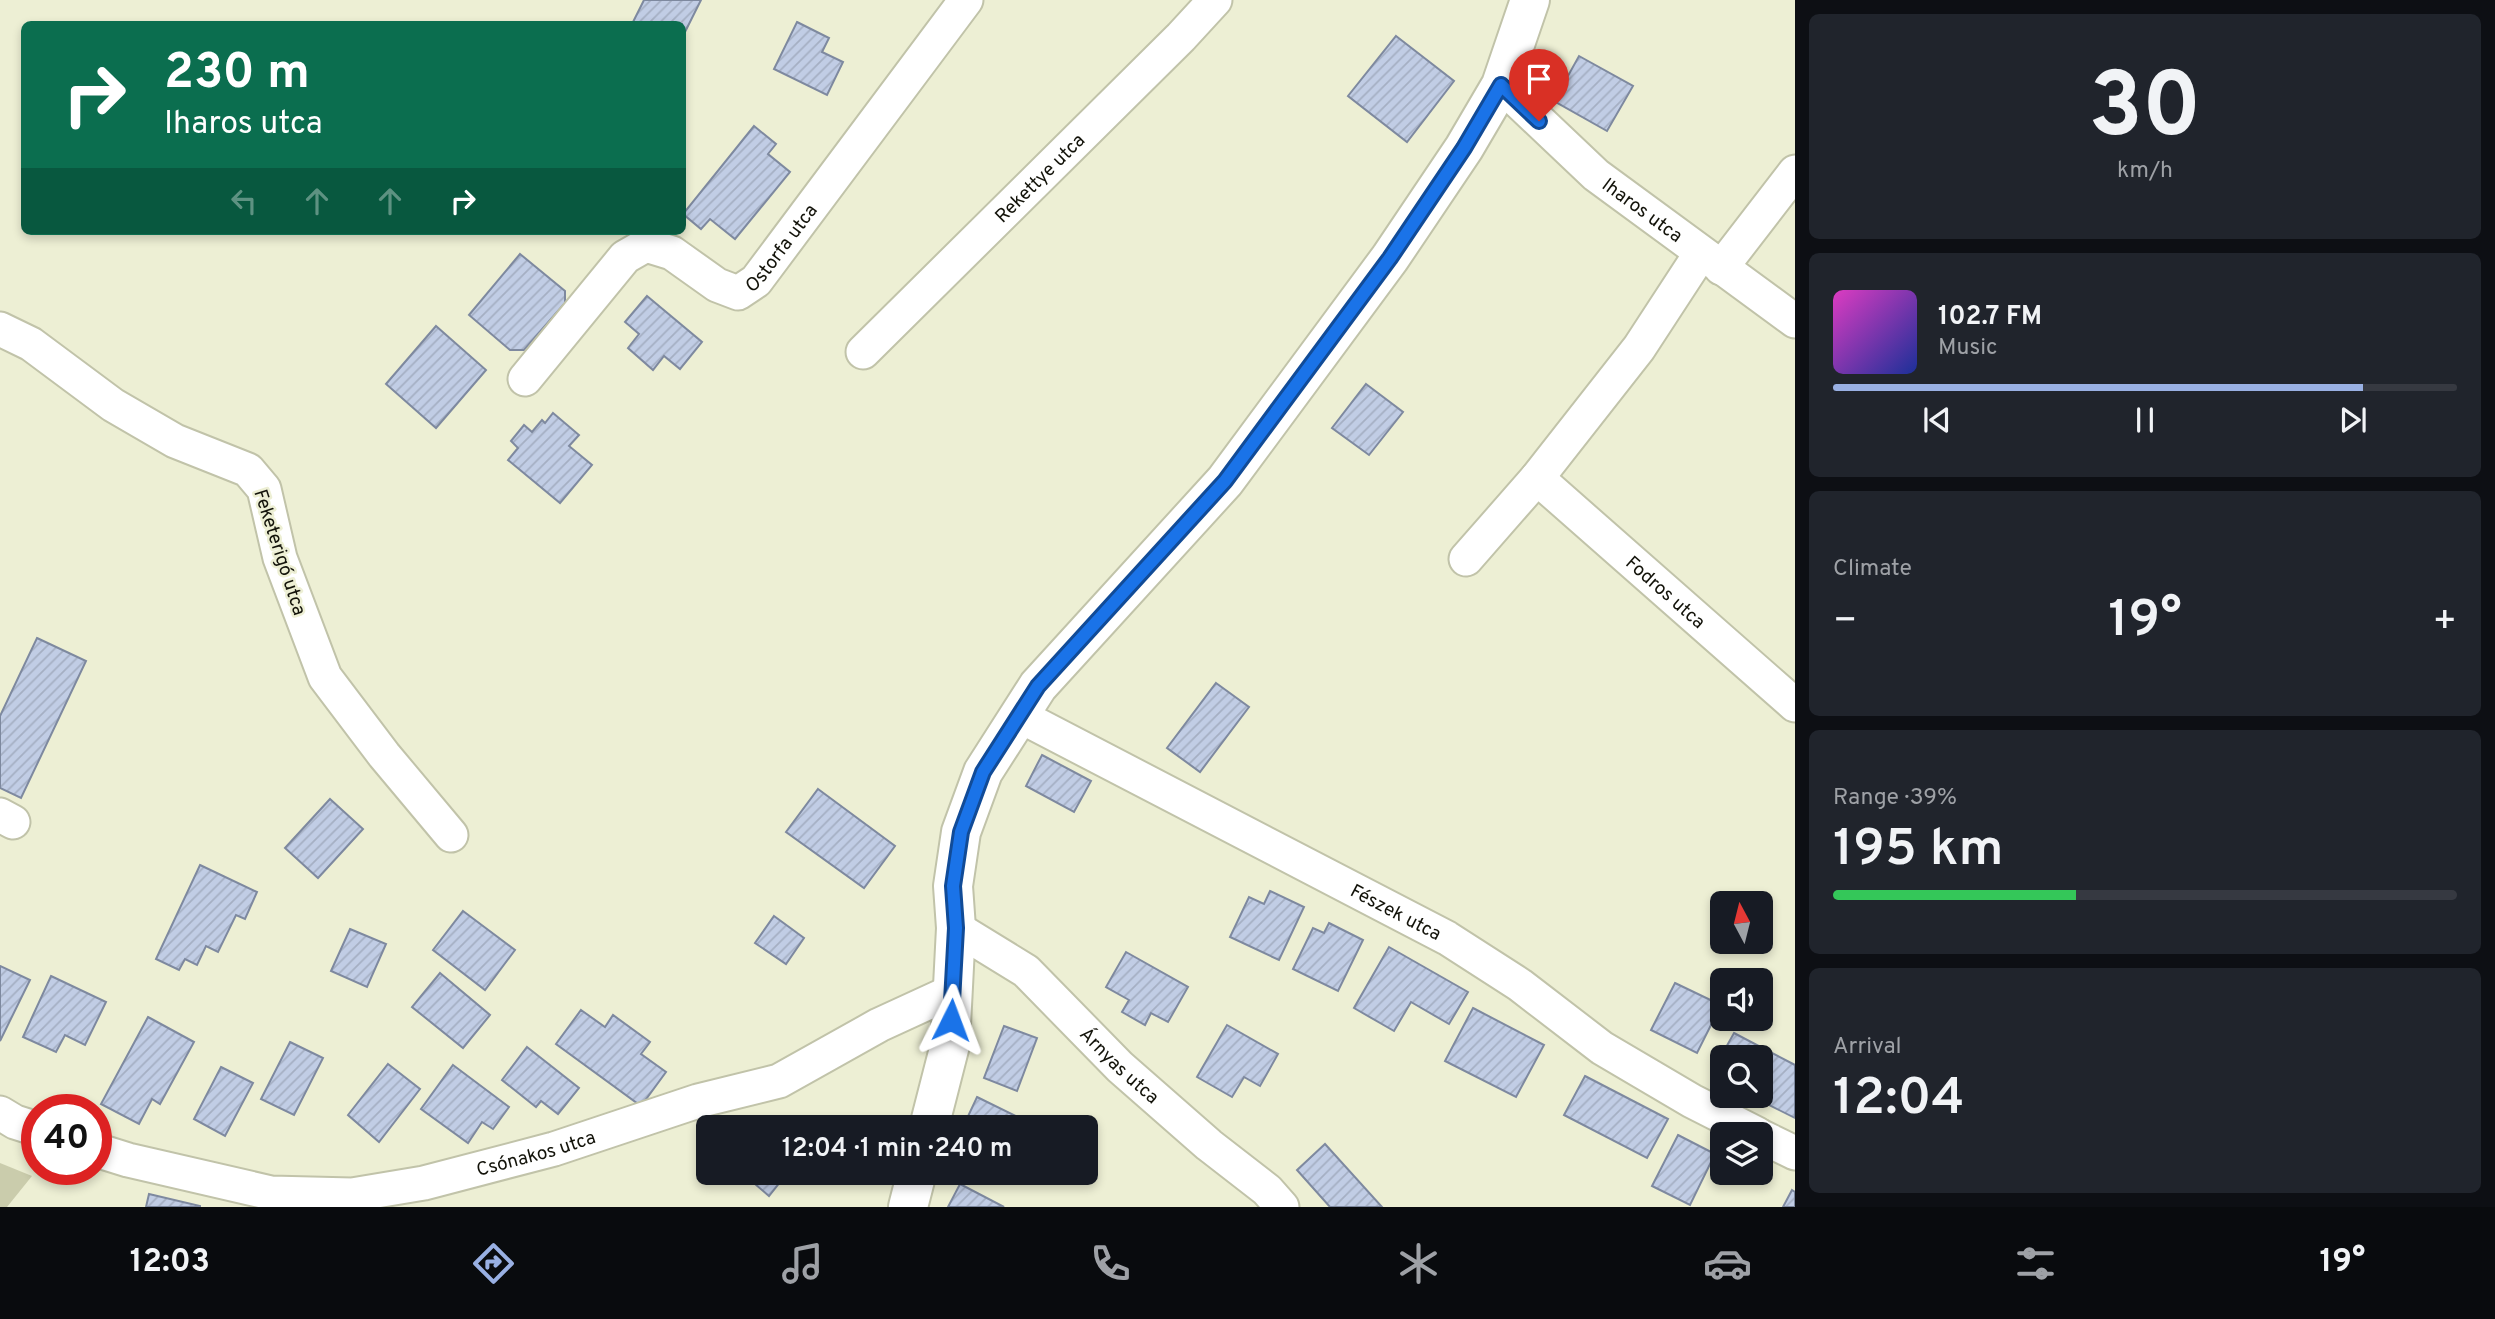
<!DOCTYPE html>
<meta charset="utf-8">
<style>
body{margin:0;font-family:Overpass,sans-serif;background:#20242c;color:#f1f3f6;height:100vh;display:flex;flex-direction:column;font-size:26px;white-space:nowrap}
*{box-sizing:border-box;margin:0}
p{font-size:23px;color:#9ea1a6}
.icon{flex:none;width:38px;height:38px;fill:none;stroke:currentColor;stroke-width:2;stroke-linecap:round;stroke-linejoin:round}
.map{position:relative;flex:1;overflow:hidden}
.details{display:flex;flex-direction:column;gap:14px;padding:14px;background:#0d0f14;width:700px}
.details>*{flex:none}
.banner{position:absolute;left:21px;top:21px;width:665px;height:214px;border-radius:10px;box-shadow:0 4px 10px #0003;background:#0b6e4f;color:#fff;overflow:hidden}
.needle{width:46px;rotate:353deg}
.tools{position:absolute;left:1710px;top:891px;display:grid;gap:14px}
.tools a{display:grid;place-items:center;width:63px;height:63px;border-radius:10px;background:#171b24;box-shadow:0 4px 10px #0003;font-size:35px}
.speed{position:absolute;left:21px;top:1094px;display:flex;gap:14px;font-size:35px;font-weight:700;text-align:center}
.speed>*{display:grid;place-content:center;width:91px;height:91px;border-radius:50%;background:#171b24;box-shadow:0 4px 10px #0003;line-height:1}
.speed .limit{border:10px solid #d22;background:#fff;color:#111}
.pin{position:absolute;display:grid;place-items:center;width:60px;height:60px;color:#fff;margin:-72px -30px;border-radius:50% 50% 50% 0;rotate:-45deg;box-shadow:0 0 7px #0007}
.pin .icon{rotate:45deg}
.me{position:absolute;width:77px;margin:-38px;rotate:3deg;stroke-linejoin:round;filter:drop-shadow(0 0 5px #0008)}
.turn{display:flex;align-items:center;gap:24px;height:147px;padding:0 28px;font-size:32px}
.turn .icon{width:91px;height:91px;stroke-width:2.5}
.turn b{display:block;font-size:49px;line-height:60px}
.lanes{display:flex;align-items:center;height:66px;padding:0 28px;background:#0003;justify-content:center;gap:35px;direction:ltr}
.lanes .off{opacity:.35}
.big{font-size:52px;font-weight:600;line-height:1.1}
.details .tile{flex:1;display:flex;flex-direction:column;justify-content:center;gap:10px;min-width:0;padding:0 24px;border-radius:10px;background:#20242c}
.details .dial{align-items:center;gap:0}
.dial b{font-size:91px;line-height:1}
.song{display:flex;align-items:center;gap:21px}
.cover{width:84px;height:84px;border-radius:10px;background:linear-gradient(135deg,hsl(310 70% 55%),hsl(230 70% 35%))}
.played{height:7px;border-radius:4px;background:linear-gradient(90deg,#99b0e3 85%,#363941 85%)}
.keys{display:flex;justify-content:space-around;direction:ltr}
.heat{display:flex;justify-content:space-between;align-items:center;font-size:38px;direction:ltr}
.charge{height:10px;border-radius:5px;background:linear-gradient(90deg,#34c759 39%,#363941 0)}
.trip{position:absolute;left:696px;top:1115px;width:402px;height:70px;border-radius:10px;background:#171b24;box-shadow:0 4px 10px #0003;font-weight:600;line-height:70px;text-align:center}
.dock{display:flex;height:112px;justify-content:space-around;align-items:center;background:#090b0e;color:#9ea1a6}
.dock .icon{width:49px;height:49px}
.dock .on{color:#99b0e3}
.dock b{font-size:32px;color:#f1f3f6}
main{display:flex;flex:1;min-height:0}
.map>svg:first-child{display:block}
.green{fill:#caccac}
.building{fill:url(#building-hatch);stroke:#7e899f;stroke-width:2}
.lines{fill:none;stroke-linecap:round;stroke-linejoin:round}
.street-casing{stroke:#c1c3a9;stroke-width:37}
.secondary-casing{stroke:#c1c3a9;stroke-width:42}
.street{stroke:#fff;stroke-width:33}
.secondary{stroke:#fff;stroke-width:38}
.route-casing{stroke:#114b97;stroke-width:18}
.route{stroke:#1a73e8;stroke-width:12}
.labels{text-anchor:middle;stroke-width:5;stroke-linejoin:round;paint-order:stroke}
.street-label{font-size:19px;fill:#13130a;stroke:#edefd4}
</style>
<main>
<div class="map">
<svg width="1795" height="1207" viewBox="0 0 1795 1207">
<defs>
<pattern id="building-hatch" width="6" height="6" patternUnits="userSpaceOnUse" patternTransform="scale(1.75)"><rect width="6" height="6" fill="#c1cde5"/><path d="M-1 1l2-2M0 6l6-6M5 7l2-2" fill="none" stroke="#a5afc3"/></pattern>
</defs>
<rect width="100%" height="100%" fill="#edefd4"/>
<polygon class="green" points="0,1163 32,1176 7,1207 0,1207"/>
<g class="building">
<polygon points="644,0 701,0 682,38 682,24 632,24"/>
<polygon points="797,22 829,38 822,52 843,62 827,95 774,69"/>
<polygon points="1396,36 1454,81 1407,142 1348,96"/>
<polygon points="1579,56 1633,86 1607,131 1554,101"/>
<polygon points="754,126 776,144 768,154 790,172 735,239 710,219 701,229 683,214"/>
<polygon points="520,254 565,291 565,303 524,350 510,350 469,315"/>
<polygon points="647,296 702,342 680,369 664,356 653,370 628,348 639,334 625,322"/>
<polygon points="436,326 486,370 436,428 386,384"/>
<polygon points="1366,384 1403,412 1369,455 1332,428"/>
<polygon points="553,413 579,435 569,446 592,465 560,503 508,460 518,448 511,441 524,425 532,432 542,420 545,423"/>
<polygon points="37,638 86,661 21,798 0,788 0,716"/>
<polygon points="1216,683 1249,707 1200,772 1167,748"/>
<polygon points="1042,755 1091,781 1074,812 1026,786"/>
<polygon points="818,789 895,846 864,888 786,832"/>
<polygon points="330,799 363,829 318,878 285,848"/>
<polygon points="200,865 257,892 245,919 236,915 218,952 206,946 197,965 185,959 179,970 156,959"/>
<polygon points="1270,891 1304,907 1279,960 1230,937 1249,897 1264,904"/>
<polygon points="463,911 515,950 485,990 433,950"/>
<polygon points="774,916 804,938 786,964 755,943"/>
<polygon points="1329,923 1363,940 1338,991 1293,969 1313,928 1324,933"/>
<polygon points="350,929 386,944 367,987 331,971"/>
<polygon points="1389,947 1468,992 1449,1024 1411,1002 1394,1031 1354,1008"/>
<polygon points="1126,952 1188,987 1168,1022 1151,1013 1145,1025 1122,1012 1129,1000 1106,987"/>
<polygon points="0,966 30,980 0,1041"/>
<polygon points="440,973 490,1015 463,1048 412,1007"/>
<polygon points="51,976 106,1002 85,1045 65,1035 56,1052 23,1037"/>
<polygon points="1675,983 1721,1005 1697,1053 1651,1030"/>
<polygon points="1473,1008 1544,1045 1516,1097 1445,1061"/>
<polygon points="581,1010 605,1027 613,1015 650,1042 641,1054 666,1072 641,1106 556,1044"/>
<polygon points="148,1017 194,1042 160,1104 152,1099 139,1124 101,1104"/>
<polygon points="1227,1025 1278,1054 1260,1086 1244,1077 1232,1097 1197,1077"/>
<polygon points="1004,1026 1037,1038 1017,1091 984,1078"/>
<polygon points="1734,1033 1795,1065 1795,1118 1751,1096 1760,1096 1760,1057 1722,1057 1722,1070 1715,1067"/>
<polygon points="290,1042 323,1058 294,1115 261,1099"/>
<polygon points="527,1047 579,1088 558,1114 541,1101 536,1107 502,1080"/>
<polygon points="388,1064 420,1089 379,1142 348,1115"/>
<polygon points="453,1065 509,1107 493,1129 482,1122 468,1143 421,1109"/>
<polygon points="221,1067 253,1083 225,1136 194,1119"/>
<polygon points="1585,1076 1668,1119 1647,1158 1564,1115"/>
<polygon points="977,1097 1038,1127 963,1127"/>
<polygon points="1678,1135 1715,1154 1690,1205 1652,1186"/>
<polygon points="1325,1144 1382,1207 1330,1207 1297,1170"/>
<polygon points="741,1172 788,1172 769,1196"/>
<polygon points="960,1184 1004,1207 948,1207"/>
<polygon points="1792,1190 1795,1192 1795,1207 1783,1207"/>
<polygon points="149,1194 200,1206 200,1207 146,1207"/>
</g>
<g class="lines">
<g class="street-casing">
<g id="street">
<path id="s1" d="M 1501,85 L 1596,175 L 1795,321"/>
<polyline points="1721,268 1795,172"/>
<polyline points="0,329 31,344 113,405 175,441 248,470 264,489 280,558 325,677 384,755 451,835"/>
<path id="s2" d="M 863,352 L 1181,37 L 1215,0"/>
<path id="s3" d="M 525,379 L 625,257 L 646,245 L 672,253 L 717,285 L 738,293 L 756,281 L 966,0"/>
<path id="s4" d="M 1537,478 L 1795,705"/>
<polyline points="1466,559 1537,478 1639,348 1701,253"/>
<path id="s5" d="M 1020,716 L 1447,938 L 1520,985 L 1602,1048 L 1692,1101 L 1757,1134"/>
<polyline points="0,815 13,822"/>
<path id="s6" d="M 956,928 L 1026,971 L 1120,1067 L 1209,1145 L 1267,1190 L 1282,1207"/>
<polyline points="0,1113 15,1122 37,1129"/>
<polyline points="1760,1136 1795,1153"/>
<path id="s7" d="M 96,1150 L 128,1160 L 271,1193 L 352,1195 L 424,1183 L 554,1149 L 698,1101 L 779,1081 L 879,1025 L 953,991"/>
</g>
</g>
<g class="secondary-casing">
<g id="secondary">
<polyline points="929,1127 950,1045 956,928 953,886 961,832 983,772 1038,686 1225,481 1390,258 1464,148 1501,85 1530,0"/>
<polyline points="908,1207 917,1172"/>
</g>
</g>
<use href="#street" class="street"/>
<use href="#secondary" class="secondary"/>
</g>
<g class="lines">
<g class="route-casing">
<polyline id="route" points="951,1020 956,928 953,886 961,832 983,772 1038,686 1225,481 1390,258 1464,148 1501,85 1539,121"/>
</g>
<use href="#route" class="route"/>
</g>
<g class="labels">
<g class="street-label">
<text dy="7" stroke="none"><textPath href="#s2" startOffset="248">Rekettye utca</textPath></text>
<text dy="7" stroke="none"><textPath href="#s1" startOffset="189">Iharos utca</textPath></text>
<text dy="7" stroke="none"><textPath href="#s3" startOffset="350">Ostorfa utca</textPath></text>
<text transform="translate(281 552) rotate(72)" y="7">Feketerigó utca</text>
<text dy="7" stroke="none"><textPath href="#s4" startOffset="172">Fodros utca</textPath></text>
<text dy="7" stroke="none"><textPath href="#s5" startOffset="424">Fészek utca</textPath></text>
<text dy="7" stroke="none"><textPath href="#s6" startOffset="215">Árnyas utca</textPath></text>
<text dy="7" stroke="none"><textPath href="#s7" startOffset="450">Csónakos utca</textPath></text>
</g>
</g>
</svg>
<div class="tools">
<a><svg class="needle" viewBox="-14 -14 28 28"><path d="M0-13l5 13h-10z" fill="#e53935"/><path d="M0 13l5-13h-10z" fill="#9ea1a6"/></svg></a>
<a><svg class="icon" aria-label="sound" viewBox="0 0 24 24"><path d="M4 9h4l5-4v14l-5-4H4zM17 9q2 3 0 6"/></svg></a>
<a><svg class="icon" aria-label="search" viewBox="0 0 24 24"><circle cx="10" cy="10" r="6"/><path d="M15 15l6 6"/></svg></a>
<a><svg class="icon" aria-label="layers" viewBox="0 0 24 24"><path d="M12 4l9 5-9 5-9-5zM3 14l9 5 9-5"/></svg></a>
</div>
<div class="speed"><div class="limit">40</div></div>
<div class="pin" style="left:1539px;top:121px;background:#d93025"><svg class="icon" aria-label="arrive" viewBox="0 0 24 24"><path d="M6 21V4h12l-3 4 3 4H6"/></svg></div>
<svg class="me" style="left:951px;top:1020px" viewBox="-20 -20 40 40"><path d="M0-17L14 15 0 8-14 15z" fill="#1a73e8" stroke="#fff" stroke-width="4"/></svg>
<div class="trip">12:04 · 1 min · 240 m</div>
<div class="banner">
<div class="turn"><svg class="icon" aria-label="right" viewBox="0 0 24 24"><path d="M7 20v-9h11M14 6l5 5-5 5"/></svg><div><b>230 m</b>Iharos utca</div></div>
<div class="lanes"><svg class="icon off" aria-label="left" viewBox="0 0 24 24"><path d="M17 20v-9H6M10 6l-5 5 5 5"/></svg><svg class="icon off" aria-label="ahead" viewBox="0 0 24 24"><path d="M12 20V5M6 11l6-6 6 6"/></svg><svg class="icon off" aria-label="ahead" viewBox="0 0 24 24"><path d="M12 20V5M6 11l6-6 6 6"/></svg><svg class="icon" aria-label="right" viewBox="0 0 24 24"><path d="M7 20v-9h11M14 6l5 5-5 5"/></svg></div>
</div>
</div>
<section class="details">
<div class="tile dial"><b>30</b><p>km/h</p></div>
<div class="tile">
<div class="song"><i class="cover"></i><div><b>102.7 FM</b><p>Music</p></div></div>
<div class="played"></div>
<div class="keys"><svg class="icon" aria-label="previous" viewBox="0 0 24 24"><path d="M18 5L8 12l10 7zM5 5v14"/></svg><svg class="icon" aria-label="pause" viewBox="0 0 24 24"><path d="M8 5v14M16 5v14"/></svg><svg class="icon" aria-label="next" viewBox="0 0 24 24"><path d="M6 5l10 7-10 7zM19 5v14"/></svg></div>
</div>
<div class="tile"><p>Climate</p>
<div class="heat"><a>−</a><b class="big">19°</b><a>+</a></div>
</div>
<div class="tile"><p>Range · 39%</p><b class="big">195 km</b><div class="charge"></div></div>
<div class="tile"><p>Arrival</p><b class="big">12:04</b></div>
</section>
</main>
<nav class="dock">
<b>12:03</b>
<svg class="icon on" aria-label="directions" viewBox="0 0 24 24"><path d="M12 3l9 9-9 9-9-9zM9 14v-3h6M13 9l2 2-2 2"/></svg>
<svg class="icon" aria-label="music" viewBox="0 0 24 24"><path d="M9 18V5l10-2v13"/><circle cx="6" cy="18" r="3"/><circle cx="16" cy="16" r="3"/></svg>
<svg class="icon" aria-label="phone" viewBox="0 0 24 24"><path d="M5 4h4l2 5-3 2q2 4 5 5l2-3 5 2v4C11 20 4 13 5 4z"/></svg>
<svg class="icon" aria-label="climate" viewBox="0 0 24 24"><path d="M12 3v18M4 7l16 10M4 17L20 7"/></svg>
<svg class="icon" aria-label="car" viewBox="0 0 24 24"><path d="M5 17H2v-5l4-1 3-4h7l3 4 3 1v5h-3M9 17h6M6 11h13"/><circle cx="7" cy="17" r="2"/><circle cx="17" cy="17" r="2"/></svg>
<svg class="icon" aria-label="filters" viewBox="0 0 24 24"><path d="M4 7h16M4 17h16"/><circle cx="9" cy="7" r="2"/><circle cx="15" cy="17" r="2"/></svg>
<b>19°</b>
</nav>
